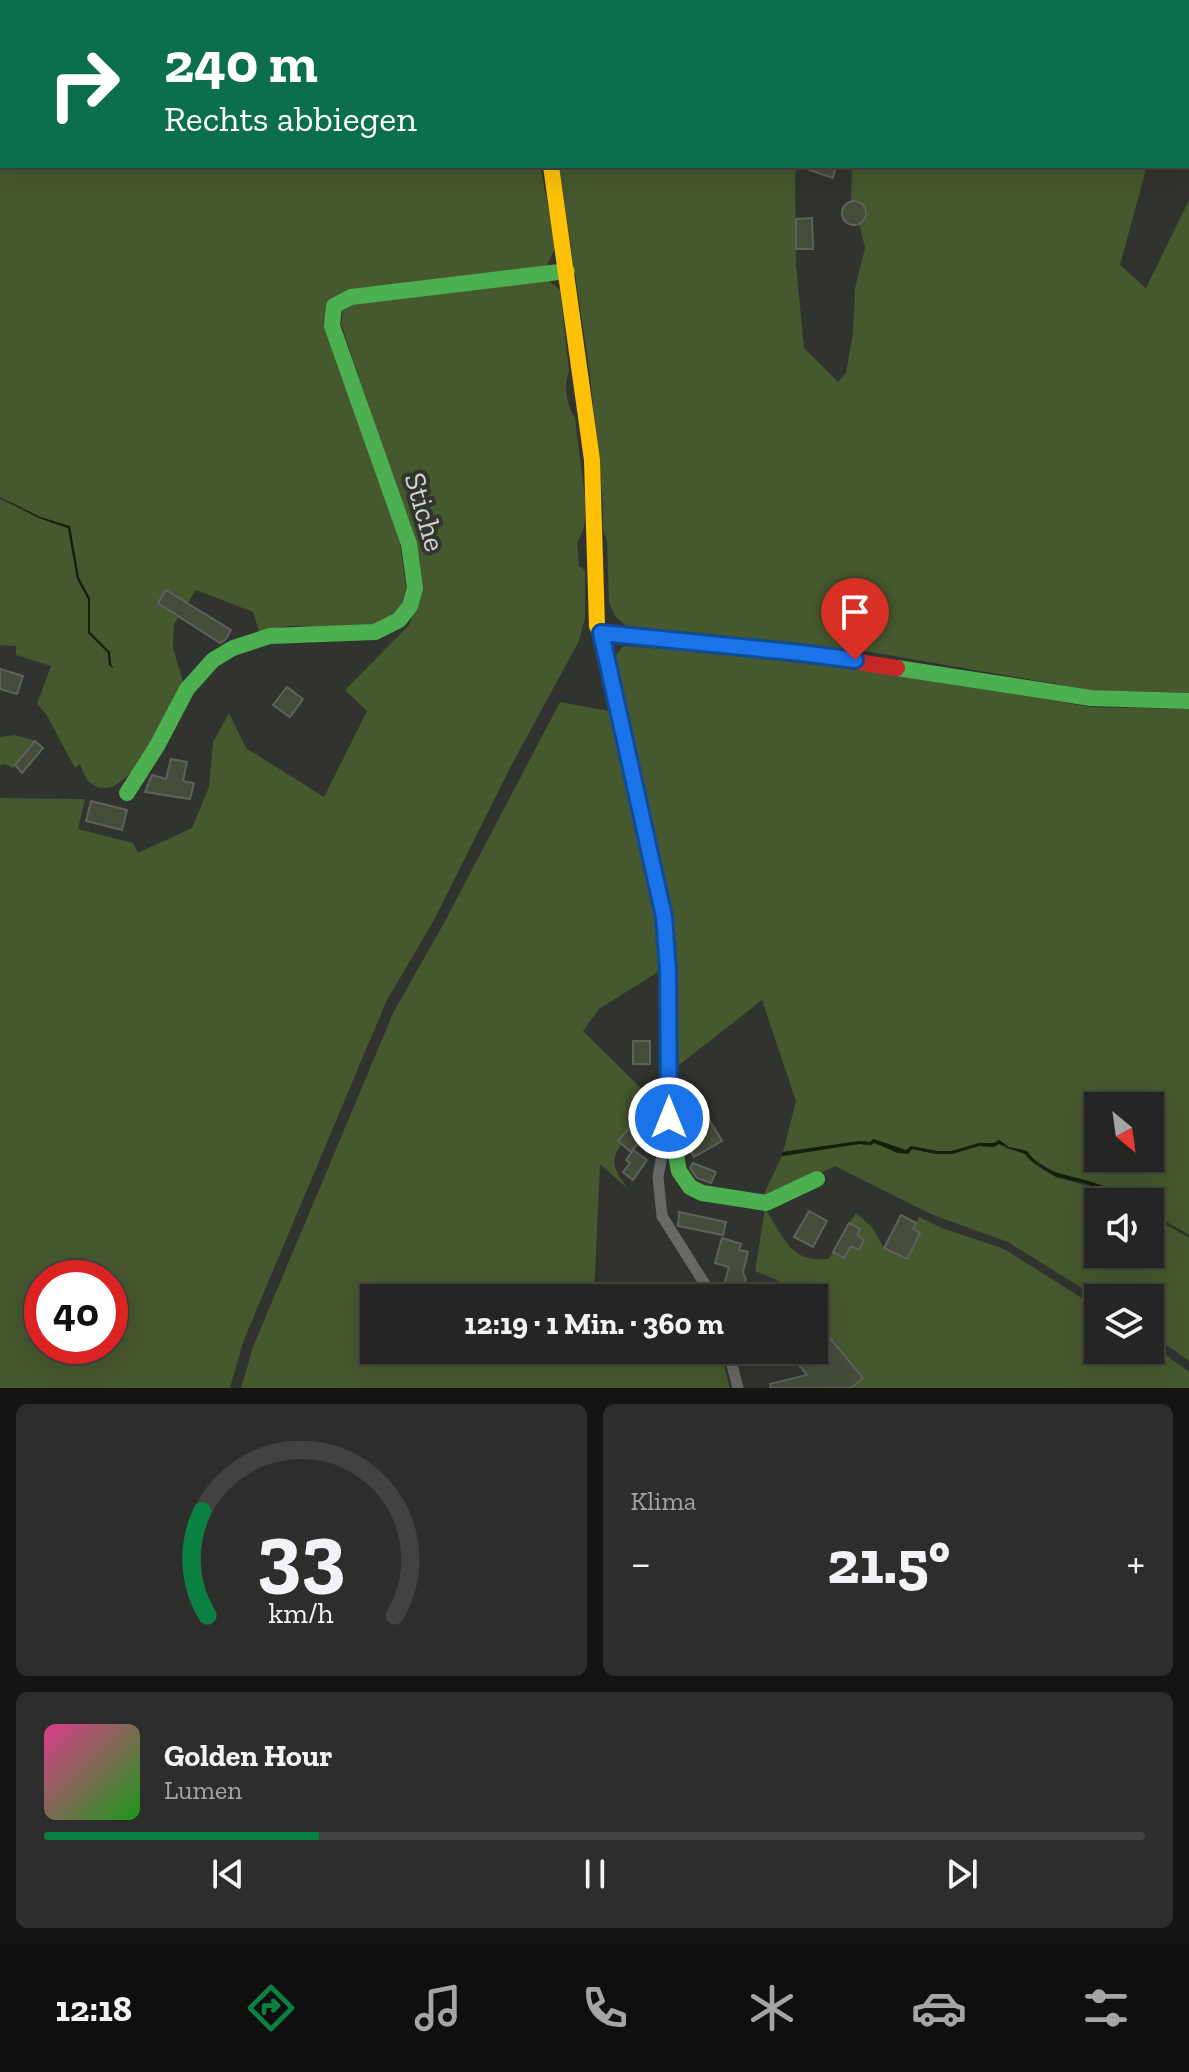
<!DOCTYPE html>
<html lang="de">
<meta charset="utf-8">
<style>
body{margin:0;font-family:"Zilla Slab",serif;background:#2d2e2b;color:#f1f3f6;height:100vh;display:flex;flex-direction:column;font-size:30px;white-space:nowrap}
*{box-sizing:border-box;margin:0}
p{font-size:26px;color:#a3a5a6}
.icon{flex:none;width:44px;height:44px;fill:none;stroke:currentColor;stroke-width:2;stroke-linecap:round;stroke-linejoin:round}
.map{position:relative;height:1388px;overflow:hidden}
.details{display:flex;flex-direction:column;gap:16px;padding:16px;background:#141513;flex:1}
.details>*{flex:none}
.top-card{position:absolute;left:0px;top:0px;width:1190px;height:168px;box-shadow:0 8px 32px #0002,0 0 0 2px #424341;background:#0b6e4f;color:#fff;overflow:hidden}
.needle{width:52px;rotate:151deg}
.controls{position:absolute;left:1084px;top:1092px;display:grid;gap:16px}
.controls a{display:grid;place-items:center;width:80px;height:80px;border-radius:0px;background:#252623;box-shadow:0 8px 32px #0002,0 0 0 2px #424341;font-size:40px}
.speed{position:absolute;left:24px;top:1260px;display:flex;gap:16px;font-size:40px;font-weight:700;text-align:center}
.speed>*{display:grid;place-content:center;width:104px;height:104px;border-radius:50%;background:#252623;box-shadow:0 8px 32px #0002,0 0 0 2px #424341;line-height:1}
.speed .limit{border:12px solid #d22;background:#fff;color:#111}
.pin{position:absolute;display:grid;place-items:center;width:68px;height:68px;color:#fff;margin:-82px -34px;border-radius:50% 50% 50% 0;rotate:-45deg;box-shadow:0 0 8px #0007}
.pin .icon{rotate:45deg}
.me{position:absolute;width:88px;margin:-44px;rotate:0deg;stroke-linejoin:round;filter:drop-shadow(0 0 6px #0008)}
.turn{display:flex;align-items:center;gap:28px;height:168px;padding:0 32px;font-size:36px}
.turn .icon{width:104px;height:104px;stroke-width:2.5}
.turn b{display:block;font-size:56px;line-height:68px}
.big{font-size:60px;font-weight:700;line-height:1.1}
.details .card{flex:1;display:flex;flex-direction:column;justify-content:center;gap:12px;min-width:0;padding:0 28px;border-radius:12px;background:#2d2e2b}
.details .dial{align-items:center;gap:0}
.dial svg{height:208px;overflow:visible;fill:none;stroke:#424341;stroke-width:7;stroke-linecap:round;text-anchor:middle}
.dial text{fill:#f1f3f6;stroke:none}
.song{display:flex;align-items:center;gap:24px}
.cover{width:96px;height:96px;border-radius:12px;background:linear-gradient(135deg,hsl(330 70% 55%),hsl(120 70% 35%))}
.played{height:8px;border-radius:4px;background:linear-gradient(90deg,#0b8043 25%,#424341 25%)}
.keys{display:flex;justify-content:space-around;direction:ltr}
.heat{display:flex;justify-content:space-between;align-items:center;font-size:44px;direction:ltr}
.details .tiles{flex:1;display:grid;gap:16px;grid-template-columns:1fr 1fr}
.card:last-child{grid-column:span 2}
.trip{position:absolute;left:360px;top:1284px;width:468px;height:80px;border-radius:0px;background:#252623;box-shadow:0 8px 32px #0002,0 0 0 2px #424341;font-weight:700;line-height:80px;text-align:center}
.tab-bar{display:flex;height:128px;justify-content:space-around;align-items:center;background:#0f0f0e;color:#a3a5a6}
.tab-bar .icon{width:56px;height:56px}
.tab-bar .active{color:#0b8043}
.tab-bar b{font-size:36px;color:#f1f3f6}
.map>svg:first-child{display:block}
.green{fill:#46582e;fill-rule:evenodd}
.water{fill:#161f08}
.building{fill:#464c3a;stroke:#5f615d;stroke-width:2}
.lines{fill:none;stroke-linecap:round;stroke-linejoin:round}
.street{stroke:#676966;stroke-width:11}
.fast{stroke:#4caf50;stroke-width:16}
.slow{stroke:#ffc107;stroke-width:16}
.jam{stroke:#c62828;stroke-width:16}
.route-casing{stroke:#114b97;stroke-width:20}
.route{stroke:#1a73e8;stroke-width:14}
.labels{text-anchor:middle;stroke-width:8;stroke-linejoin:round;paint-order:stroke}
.street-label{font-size:30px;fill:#d1d4cf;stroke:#31352d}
</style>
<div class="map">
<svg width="1189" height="1388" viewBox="0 0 1189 1388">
<rect width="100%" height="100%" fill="#31332f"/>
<g class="green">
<path d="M 0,0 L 500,0 L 500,2 L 2,2 L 2,166 L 540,166 L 556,246 L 547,266 L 350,291 L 326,325 L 400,542 L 406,588 L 401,607 L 387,621 L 367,628 L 289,626 L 259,631 L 253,612 L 196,590 L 174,624 L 173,647 L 183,682 C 172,704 125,818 88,781 C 85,778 82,769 80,764 L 75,768 L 46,714 L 37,704 L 51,666 L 16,655 L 16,646 L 0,645 L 0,499 L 39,518 L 68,528 L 77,579 L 88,599 L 88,632 L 108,653 L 109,665 L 111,664 L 109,652 L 90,632 L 90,598 L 79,578 L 70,527 L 40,517 L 0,497 Z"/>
<polygon points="519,0 735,0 738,2 519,2"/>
<polygon points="559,166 685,166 686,168 755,170 755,166 797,166 795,177 796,265 804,348 838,382 846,373 853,333 855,288 865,248 859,223 864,218 865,210 860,203 851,201 852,166 1147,166 1120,265 1146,288 1189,200 1189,693 1091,690 859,650 669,633 625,625 615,616 609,603 607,540 603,531 603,503 590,375"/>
<path d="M 548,280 L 560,290 L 569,372 C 563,386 567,406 575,418 L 586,506 L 584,528 L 577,543 L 579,566 L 585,570 L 585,618 L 579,641 L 511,766 L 434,920 L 386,1002 L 243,1342 L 230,1388 L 0,1388 L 0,798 L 85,799 L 78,829 L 133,843 L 138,853 L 192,828 L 209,787 L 213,742 L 229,713 L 246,748 L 324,797 L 367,711 L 345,690 L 409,625 L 421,590 L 413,537 L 341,324 L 343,311 L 355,303 ZM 42,1278 L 110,1278 L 110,1346 L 42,1346 Z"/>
<path d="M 623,646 L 803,659 L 1091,707 L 1189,709 L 1189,1235 L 1150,1212 L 1150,1202 L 1134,1202 L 1089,1181 L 1057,1174 L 1032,1158 L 1027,1151 L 1009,1147 L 999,1140 L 994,1143 L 979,1143 L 952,1151 L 937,1151 L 912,1146 L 906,1150 L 874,1139 L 870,1142 L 860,1141 L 783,1152 L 796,1101 L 762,1000 L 674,1069 L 673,916 L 613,658 ZM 1098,1106 L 1150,1106 L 1150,1158 L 1098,1158 Z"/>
<path d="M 560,702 L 609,711 L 655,920 L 661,970 L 599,1009 L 583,1031 L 649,1096 L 661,1074 L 663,1103 L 655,1101 L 644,1106 L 642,1111 L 643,1119 L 635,1130 L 618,1141 L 622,1144 C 607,1162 617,1173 628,1189 L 600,1164 L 594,1298 L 374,1298 L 374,1350 L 720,1350 L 730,1388 L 241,1388 L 253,1347 L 394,1011 L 444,923 Z"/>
<polygon points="15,735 35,741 13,768 6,764 0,765 0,737"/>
<path d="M 874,1142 L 898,1153 L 912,1149 L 936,1154 L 952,1154 L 979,1146 L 994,1147 L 999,1144 L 1008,1149 L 1025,1154 C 1045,1183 1098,1183 1129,1202 L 1098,1202 L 1098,1254 L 1150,1254 L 1150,1215 L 1189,1238 L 1189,1361 L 1150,1333 L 1150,1298 L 1098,1298 L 1008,1242 L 933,1215 L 835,1166 L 780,1192 L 763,1196 L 782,1156 L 859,1144 L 871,1145 Z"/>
<path d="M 765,1209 C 784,1235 788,1263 828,1259 L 833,1252 L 844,1258 L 851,1245 L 859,1249 L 864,1240 L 857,1235 L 860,1229 L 849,1223 L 856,1213 L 872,1227 L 884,1248 L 907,1259 L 920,1233 L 913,1229 L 919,1217 L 942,1228 L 1004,1249 L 1098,1308 L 1098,1350 L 1150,1350 L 1150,1343 L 1189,1372 L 1189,1388 L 851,1388 L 862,1378 L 831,1338 L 818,1348 L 814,1342 L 812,1295 L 755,1271 Z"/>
</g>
<g class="water">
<polygon points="0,497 40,517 70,526 79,578 90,598 90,632 110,652 111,664 114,669 109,665 108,653 88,633 88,599 77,579 68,528 39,518"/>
<path d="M 873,1139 L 906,1150 L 911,1146 L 937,1151 L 952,1151 L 979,1143 L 994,1143 L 999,1140 L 1009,1147 L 1027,1151 C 1042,1173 1065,1174 1088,1181 C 1104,1185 1121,1193 1134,1202 L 1129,1202 L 1088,1184 L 1056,1177 L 1030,1160 L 1025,1154 L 999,1144 L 994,1147 L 979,1146 L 952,1154 L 936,1154 L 912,1149 L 908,1154 L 898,1153 L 874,1143 L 871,1145 L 859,1144 L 782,1156 L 783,1152 L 860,1141 L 870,1142 Z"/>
</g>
<g class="building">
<polygon points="804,166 836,166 833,178 803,168"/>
<circle cx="854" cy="213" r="12"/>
<polygon points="812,218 813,249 796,249 796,219"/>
<polygon points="166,590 231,630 225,640 220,643 158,603"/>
<polygon points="0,669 23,676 17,694 0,689"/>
<polygon points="287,687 303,699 290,717 273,705"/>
<polygon points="35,741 43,748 22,773 15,765"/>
<polygon points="171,759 187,762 183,781 194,783 190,799 145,792 152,775 166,779"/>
<polygon points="91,801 127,810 122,830 86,821"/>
<rect x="633" y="1041" width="17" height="23"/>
<polygon points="694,1100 702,1115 705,1113 722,1141 694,1157 684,1139 690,1135 680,1117 680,1108"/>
<polygon points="644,1120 652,1126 631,1152 618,1141 631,1126 635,1130"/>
<polygon points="633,1150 647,1160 633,1180 623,1172 630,1163 626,1160"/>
<polygon points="693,1163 716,1172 711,1183 697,1178 690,1168"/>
<polygon points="809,1211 827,1221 813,1247 794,1237"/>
<polygon points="679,1212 726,1222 723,1235 678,1226"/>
<polygon points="901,1215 916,1223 913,1229 920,1233 907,1259 884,1248"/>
<polygon points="849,1223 860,1229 857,1235 864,1240 859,1250 851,1246 844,1258 833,1252"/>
<polygon points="722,1238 741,1244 739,1250 748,1252 743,1272 746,1280 740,1286 738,1293 723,1289 729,1267 715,1263"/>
<polygon points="830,1338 863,1378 851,1388 771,1388 770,1384 807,1375 798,1364"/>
</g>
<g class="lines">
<g class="street">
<polyline points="758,0 762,2"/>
<polyline points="778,2 780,0"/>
<polyline points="668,1123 658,1177 662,1216 706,1286 711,1298"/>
<polyline points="728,1350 738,1388"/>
</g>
<g class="fast">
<polyline points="508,0 508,2"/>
<polyline points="601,633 664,917 668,970 669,1118 679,1171 690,1187 702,1193 766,1203 817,1179"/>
<polyline points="897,668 1091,698 1189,701"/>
<polyline points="127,793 157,746 187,689 213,660 233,648 270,636 375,632 399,620 410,606 415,588 409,544 332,326 334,306 351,297 567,271"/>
</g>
<polyline class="slow" points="551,166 592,460 597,626 601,633 667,640"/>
<polyline class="jam" points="667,640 801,653 897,668"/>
</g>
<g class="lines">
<g class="route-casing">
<polyline id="route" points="669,1118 668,970 664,917 601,633 801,653 855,660"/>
</g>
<use href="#route" class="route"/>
</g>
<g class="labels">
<g class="street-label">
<text transform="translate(425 512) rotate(74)" y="10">Stiche</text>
</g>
</g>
</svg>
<div class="controls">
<a><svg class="needle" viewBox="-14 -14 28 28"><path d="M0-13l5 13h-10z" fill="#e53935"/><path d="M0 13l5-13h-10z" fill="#a3a5a6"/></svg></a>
<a><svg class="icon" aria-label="sound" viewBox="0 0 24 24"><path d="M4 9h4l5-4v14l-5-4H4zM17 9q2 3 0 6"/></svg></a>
<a><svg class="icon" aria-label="layers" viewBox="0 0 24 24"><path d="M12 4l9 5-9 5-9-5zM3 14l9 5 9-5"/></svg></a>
</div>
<div class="speed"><div class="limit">40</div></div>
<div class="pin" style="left:855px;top:660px;background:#d93025"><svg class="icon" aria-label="arrive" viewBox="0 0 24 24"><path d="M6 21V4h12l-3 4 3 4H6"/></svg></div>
<svg class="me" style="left:669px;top:1118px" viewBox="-20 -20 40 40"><circle r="17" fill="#1a73e8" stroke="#fff" stroke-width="3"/><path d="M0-11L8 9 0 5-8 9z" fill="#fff"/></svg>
<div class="trip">12:19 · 1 Min. · 360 m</div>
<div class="top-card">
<div class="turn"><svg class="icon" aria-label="right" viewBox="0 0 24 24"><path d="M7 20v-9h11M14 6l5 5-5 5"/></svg><div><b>240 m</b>Rechts abbiegen</div></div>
</div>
</div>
<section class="details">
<div class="tiles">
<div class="card dial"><svg viewBox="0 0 100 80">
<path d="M14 69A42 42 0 1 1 86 69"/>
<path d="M14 69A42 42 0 0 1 12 29" stroke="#0b8043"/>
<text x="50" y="56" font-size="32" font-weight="700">33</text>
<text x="50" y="72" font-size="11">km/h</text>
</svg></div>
<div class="card"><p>Klima</p>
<div class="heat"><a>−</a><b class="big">21.5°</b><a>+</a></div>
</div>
<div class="card">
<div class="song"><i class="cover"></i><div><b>Golden Hour</b><p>Lumen</p></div></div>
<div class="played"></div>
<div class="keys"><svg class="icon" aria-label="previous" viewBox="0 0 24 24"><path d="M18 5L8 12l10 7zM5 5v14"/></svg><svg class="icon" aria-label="pause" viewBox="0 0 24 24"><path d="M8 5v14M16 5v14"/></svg><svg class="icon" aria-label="next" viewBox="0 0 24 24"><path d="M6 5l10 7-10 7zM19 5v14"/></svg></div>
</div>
</div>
</section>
<nav class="tab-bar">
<b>12:18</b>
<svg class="icon active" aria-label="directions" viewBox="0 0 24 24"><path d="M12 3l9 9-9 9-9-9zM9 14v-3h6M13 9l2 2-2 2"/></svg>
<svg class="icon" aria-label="music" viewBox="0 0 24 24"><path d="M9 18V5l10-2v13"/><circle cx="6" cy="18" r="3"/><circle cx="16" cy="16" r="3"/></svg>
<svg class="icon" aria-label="phone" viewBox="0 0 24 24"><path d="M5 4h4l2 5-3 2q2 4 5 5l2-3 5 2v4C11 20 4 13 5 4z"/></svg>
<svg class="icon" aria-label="climate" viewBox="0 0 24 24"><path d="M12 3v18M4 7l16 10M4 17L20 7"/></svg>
<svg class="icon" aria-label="car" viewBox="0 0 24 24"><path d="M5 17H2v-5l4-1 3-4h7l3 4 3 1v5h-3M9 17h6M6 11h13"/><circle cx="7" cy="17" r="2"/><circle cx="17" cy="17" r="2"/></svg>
<svg class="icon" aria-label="filters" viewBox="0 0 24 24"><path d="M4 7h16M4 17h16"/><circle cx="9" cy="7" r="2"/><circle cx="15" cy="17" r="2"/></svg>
</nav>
